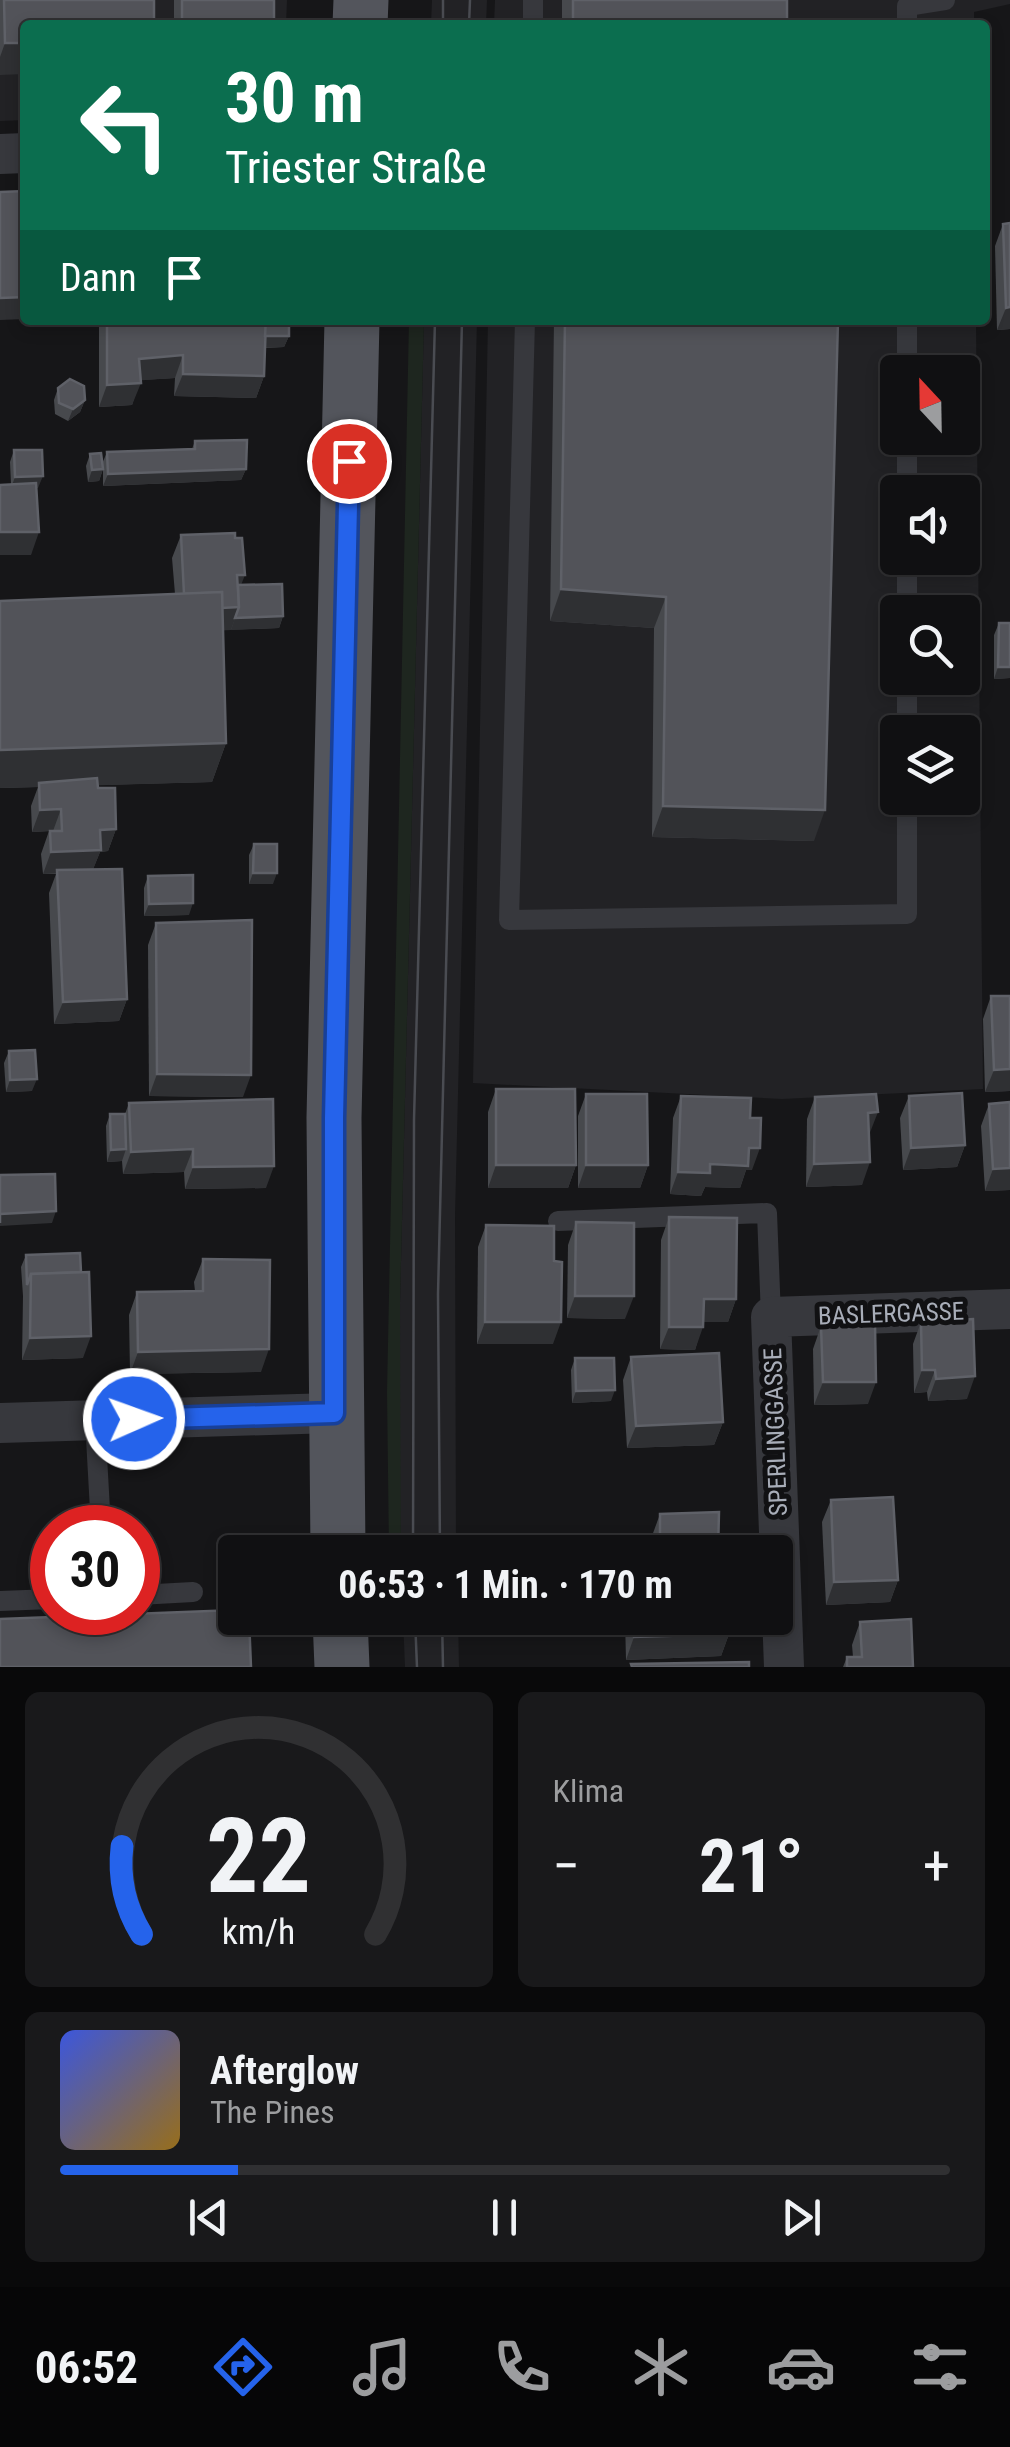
<!DOCTYPE html>
<html lang="de">
<meta charset="utf-8">
<style>
body{margin:0;font-family:"Roboto Condensed",sans-serif;background:#19191b;color:#f1f3f6;height:100vh;display:flex;flex-direction:column;font-size:38px;white-space:nowrap}
*{box-sizing:border-box;margin:0}
p{font-size:32px;color:#9c9d9f}
.icon{flex:none;width:55px;height:55px;fill:none;stroke:currentColor;stroke-width:2;stroke-linecap:round;stroke-linejoin:round}
.map{position:relative;height:1667px;overflow:hidden}
.drawer{display:flex;flex-direction:column;gap:25px;padding:25px;background:#09090a;flex:1}
.drawer>*{flex:none}
.banner{position:absolute;left:20px;top:20px;width:970px;height:305px;border-radius:10px;box-shadow:0 5px 15px #0003,0 0 0 2px #303032;background:#0b6e4f;color:#fff;overflow:hidden}
.needle{width:65px;rotate:338deg}
.buttons{position:absolute;left:880px;top:355px;display:grid;gap:20px}
.buttons a{display:grid;place-items:center;width:100px;height:100px;border-radius:10px;background:#101012;box-shadow:0 5px 15px #0003,0 0 0 2px #303032;font-size:50px}
.speed{position:absolute;left:30px;top:1505px;display:flex;gap:20px;font-size:50px;font-weight:700;text-align:center}
.speed>*{display:grid;place-content:center;width:130px;height:130px;border-radius:50%;background:#101012;box-shadow:0 5px 15px #0003,0 0 0 2px #303032;line-height:1}
.speed .limit{border:15px solid #d22;background:#fff;color:#111}
.pin{position:absolute;display:grid;place-items:center;width:85px;height:85px;color:#fff;margin:-42px;border:5px solid #fff;border-radius:50%;box-shadow:0 2px 10px #0007}
.me{position:absolute;width:110px;margin:-55px;rotate:88deg;stroke-linejoin:round;filter:drop-shadow(0 0 8px #0008)}
.turn{display:flex;align-items:center;gap:35px;height:210px;padding:0 40px;font-size:45px}
.turn .icon{width:130px;height:130px;stroke-width:2.5}
.turn b{display:block;font-size:70px;line-height:85px}
.then{display:flex;align-items:center;height:95px;padding:0 40px;background:#0003;gap:20px;font-size:38px}
.big{font-size:75px;font-weight:700;line-height:1.1}
.drawer .tile{flex:1;display:flex;flex-direction:column;justify-content:center;gap:15px;min-width:0;padding:0 35px;border-radius:15px;background:#19191b}
.drawer .dial{align-items:center;gap:0}
.dial svg{height:260px;overflow:visible;fill:none;stroke:#303032;stroke-width:7;stroke-linecap:round;text-anchor:middle}
.dial text{fill:#f1f3f6;stroke:none}
.song{display:flex;align-items:center;gap:30px}
.cover{width:120px;height:120px;border-radius:15px;background:linear-gradient(135deg,hsl(230 70% 55%),hsl(40 70% 35%))}
.played{height:10px;border-radius:5px;background:linear-gradient(90deg,#2563eb 20%,#303032 20%)}
.keys{display:flex;justify-content:space-around;direction:ltr}
.heat{display:flex;justify-content:space-between;align-items:center;font-size:55px;direction:ltr}
.drawer .tiles{flex:1;display:grid;gap:25px;grid-template-columns:1fr 1fr}
.tile:last-child{grid-column:span 2}
.trip{position:absolute;left:218px;top:1535px;width:575px;height:100px;border-radius:10px;background:#101012;box-shadow:0 5px 15px #0003,0 0 0 2px #303032;font-weight:700;line-height:100px;text-align:center}
.tab-bar{display:flex;height:160px;justify-content:space-around;align-items:center;background:#060607;color:#9c9d9f}
.tab-bar .icon{width:70px;height:70px}
.tab-bar .selected{color:#2563eb}
.tab-bar b{font-size:45px;color:#f1f3f6}
.map>svg:first-child{display:block}
.built{fill:#222225;fill-rule:evenodd}
.grass{fill:#1e261f}
.lines{fill:none;stroke-linecap:round;stroke-linejoin:round}
.lane{stroke:#37383d;stroke-width:20}
.street{stroke:#37383d;stroke-width:40}
.primary{stroke:#53555c;stroke-width:55}
.tram{stroke:#4a4c52;stroke-width:2.5}
.wall{fill:#47494d}
.shaded-wall{fill:#2f3033}
.building{fill:#525359;stroke:#5f6168;stroke-width:2.5}
.route-casing{stroke:#184099;stroke-width:25}
.route{stroke:#2563eb;stroke-width:18}
.labels{text-anchor:middle;stroke-width:10;stroke-linejoin:round;paint-order:stroke}
.street-label{font-size:25px;fill:#a8adb8;stroke:#111113}
</style>
<div class="map">
<svg width="1010" height="1667" viewBox="0 0 1010 1667">
<rect width="100%" height="100%" fill="#161618"/>
<g class="built">
<polygon points="0,0 287,0 286,25 25,25 25,120 0,121"/>
<polygon points="432,0 487,0 486,25 431,25"/>
<polygon points="495,0 1010,0 1010,4 974,12 974,25 494,25"/>
<polygon points="424,320 477,320 455,1216 456,1552 401,1552 400,1504 400,1303"/>
<path d="M 488,320 L 976,320 L 983,1089 L 782,1099 L 473,1083 ZM 898,372 L 962,372 L 962,438 L 898,438 ZM 898,492 L 962,492 L 962,558 L 898,558 ZM 898,612 L 962,612 L 962,678 L 898,678 ZM 898,732 L 962,732 L 962,798 L 898,798 Z"/>
<polygon points="403,1618 458,1618 459,1667 405,1667"/>
</g>
<polygon class="grass" points="409,320 424,320 400,1303 401,1552 389,1552 387,1392"/>
<g class="lines">
<g class="lane">
<polyline points="533,25 533,0"/>
<polyline points="907,25 907,6 945,0"/>
<polyline points="525,320 509,920 907,914 907,798"/>
<polyline points="907,320 907,372"/>
<polyline points="907,438 907,492"/>
<polyline points="907,558 907,612"/>
<polyline points="907,678 907,732"/>
<polyline points="558,1221 767,1213 771,1317"/>
<polyline points="95,1420 101,1528"/>
<polyline points="138,1595 193,1592"/>
<polyline points="0,1601 52,1599"/>
</g>
<g class="street">
<polyline points="0,154 25,153"/>
<polyline points="0,1423 333,1413"/>
<polyline points="784,1667 771,1317 1010,1309"/>
</g>
<g class="primary">
<polyline points="360,25 361,0"/>
<polyline points="338,1552 334,1118 352,320"/>
<polyline points="340,1618 342,1667"/>
</g>
<g class="tram">
<polyline points="443,25 443,0"/>
<polyline points="469,25 470,0"/>
<polyline points="413,1552 414,1120 435,320"/>
<polyline points="440,1552 438,1294 462,320"/>
<polyline points="415,1618 417,1667"/>
<polyline points="442,1618 443,1667"/>
</g>
</g>
<g class="wall">
<polygon points="0,0 154,0 0,75"/>
<rect x="174" y="0" width="100" height="25"/>
<rect x="562" y="0" width="225" height="25"/>
<polygon points="1010,223 1010,329 997,330 995,246 1003,224"/>
<polygon points="99,320 289,320 289,336 284,347 265,348 264,376 256,398 174,396 175,378 140,380 132,405 99,407"/>
<polygon points="554,320 838,320 814,841 652,837 654,628 550,621"/>
<polygon points="58,388 85,400 80,412 68,421 55,414 54,400"/>
<polygon points="195,441 246,469 241,480 103,486 103,469 99,481 88,482 86,466 90,454 102,464 107,452 192,449"/>
<polygon points="14,450 38,488 36,488 31,555 11,484 10,462"/>
<polygon points="181,535 241,585 283,616 279,628 223,630 226,743 212,782 98,785 116,829 108,851 100,852 93,869 127,999 119,1021 54,1024 49,893 56,874 43,874 41,854 49,831 32,832 31,806 38,787 0,788 0,601 175,594 172,558"/>
<polygon points="999,623 1010,623 1010,678 994,679 994,635"/>
<polygon points="254,844 273,884 249,884 249,855"/>
<polygon points="148,876 189,915 144,916 144,888"/>
<polygon points="156,923 243,1097 149,1096 148,945"/>
<polygon points="991,996 1010,996 1010,1091 985,1092 983,1019"/>
<polygon points="9,1051 32,1091 6,1092 4,1063"/>
<polygon points="496,1089 576,1165 568,1188 488,1188 488,1112"/>
<polygon points="586,1094 648,1165 640,1188 578,1188 578,1116"/>
<polygon points="681,1096 750,1118 752,1170 746,1170 740,1188 705,1187 701,1196 670,1194 673,1118"/>
<polygon points="909,1096 965,1145 957,1167 903,1170 900,1118"/>
<polygon points="815,1097 869,1135 862,1185 806,1187 807,1119"/>
<polygon points="1010,1102 1010,1190 985,1191 981,1126 989,1104"/>
<polygon points="129,1103 266,1188 185,1189 184,1172 123,1174 122,1161 107,1162 106,1126 110,1114 125,1114"/>
<polygon points="669,1217 736,1299 728,1322 703,1322 695,1350 660,1349 661,1240"/>
<polygon points="576,1222 625,1319 567,1318 568,1245"/>
<polygon points="486,1225 553,1344 477,1344 478,1247"/>
<polygon points="26,1255 81,1272 83,1358 22,1360 23,1296 21,1267"/>
<polygon points="203,1259 261,1372 130,1374 129,1315 137,1292 195,1291 194,1282"/>
<polygon points="921,1322 967,1399 928,1401 927,1392 914,1393 913,1344"/>
<polygon points="821,1326 868,1404 814,1405 813,1349"/>
<polygon points="631,1357 723,1422 714,1445 627,1448 623,1380"/>
<polygon points="575,1358 611,1401 572,1403 571,1370"/>
<polygon points="831,1500 898,1580 890,1602 826,1605 822,1522"/>
<polygon points="660,1514 718,1552 652,1552 652,1536"/>
<polygon points="596,1618 729,1618 729,1634 721,1656 626,1660 625,1620 596,1620"/>
<polygon points="860,1622 913,1667 843,1667 847,1657 853,1657 852,1645"/>
</g>
<g class="shaded-wall">
<polygon points="5,43 25,43 25,74 0,75 0,57"/>
<polygon points="25,297 25,319 0,320 0,298"/>
<polygon points="1010,307 1010,329 997,330 1006,308"/>
<polygon points="262,336 289,336 284,347 257,348"/>
<polygon points="183,355 175,378 131,381 139,359"/>
<polygon points="183,374 264,376 256,398 174,396"/>
<polygon points="141,383 132,405 99,407 107,385"/>
<polygon points="85,400 80,412 68,421 73,409"/>
<polygon points="103,469 99,481 88,482 92,470"/>
<polygon points="246,469 241,480 103,486 108,474"/>
<polygon points="43,476 38,488 11,488 15,477"/>
<polygon points="0,532 39,532 31,555 0,555"/>
<polygon points="237,575 245,575 236,598"/>
<polygon points="561,589 666,597 654,628 550,621"/>
<polygon points="239,607 231,630 153,634 161,611"/>
<polygon points="283,616 279,628 231,630 235,618"/>
<polygon points="998,667 1010,667 1010,678 994,679"/>
<polygon points="226,743 212,782 39,787 39,783 38,787 0,788 0,750"/>
<polygon points="663,806 825,810 814,841 652,837"/>
<polygon points="61,809 53,831 32,832 40,810"/>
<polygon points="116,829 108,851 100,852 92,872 43,874 51,852 100,830"/>
<polygon points="253,873 277,873 273,884 249,884"/>
<polygon points="193,903 189,915 144,916 149,904"/>
<polygon points="127,999 119,1021 54,1024 63,1002"/>
<polygon points="1010,1069 1010,1091 985,1092 994,1070"/>
<polygon points="157,1074 251,1075 243,1097 149,1096"/>
<polygon points="37,1079 32,1091 6,1092 10,1080"/>
<polygon points="878,1112 869,1135 868,1113"/>
<polygon points="965,1145 957,1167 903,1170 911,1148"/>
<polygon points="749,1148 760,1148 752,1170 746,1170 740,1188 705,1187 701,1196 670,1194 678,1172 710,1164"/>
<polygon points="126,1149 122,1161 107,1162 111,1150"/>
<polygon points="193,1149 184,1172 123,1174 131,1152"/>
<polygon points="870,1162 862,1185 806,1187 814,1164"/>
<polygon points="496,1165 576,1165 568,1188 488,1188"/>
<polygon points="586,1165 648,1165 640,1188 578,1188"/>
<polygon points="274,1166 266,1188 185,1189 193,1167"/>
<polygon points="1010,1168 1010,1190 985,1191 993,1169"/>
<polygon points="56,1211 52,1223 0,1226 0,1214"/>
<polygon points="575,1296 634,1296 625,1319 567,1318"/>
<polygon points="704,1299 736,1299 728,1322 695,1322"/>
<polygon points="485,1322 561,1322 553,1344 477,1344"/>
<polygon points="669,1327 703,1327 695,1350 660,1349"/>
<polygon points="91,1336 83,1358 22,1360 30,1338"/>
<polygon points="269,1349 261,1372 130,1374 138,1352"/>
<polygon points="922,1370 935,1370 927,1392 914,1393"/>
<polygon points="975,1376 967,1399 928,1401 936,1379"/>
<polygon points="823,1382 876,1382 868,1404 814,1405"/>
<polygon points="615,1390 611,1401 572,1403 576,1391"/>
<polygon points="723,1422 714,1445 627,1448 636,1426"/>
<polygon points="898,1580 890,1602 826,1605 834,1582"/>
<polygon points="597,1618 625,1618 625,1620 596,1620"/>
<polygon points="729,1634 721,1656 626,1660 634,1637"/>
</g>
<g class="building">
<polygon points="4,0 154,0 154,25 25,25 25,43 5,43"/>
<rect x="182" y="0" width="92" height="25"/>
<rect x="573" y="0" width="214" height="25"/>
<polygon points="25,191 25,297 0,298 0,192"/>
<polygon points="1010,223 1010,307 1006,308 1003,224"/>
<polygon points="107,320 266,320 264,376 183,374 183,355 139,359 141,383 107,385"/>
<polygon points="266,320 289,320 289,336 265,336"/>
<polygon points="565,320 838,320 825,810 663,806 666,597 561,589"/>
<polygon points="70,379 84,386 85,400 73,409 59,403 58,388"/>
<polygon points="247,440 246,469 108,474 107,452 195,449 195,441"/>
<polygon points="14,450 42,450 43,476 15,477"/>
<polygon points="101,453 103,469 92,470 90,454"/>
<polygon points="36,483 39,532 0,532 0,485"/>
<polygon points="235,533 235,538 242,538 245,575 237,575 239,607 222,608 222,592 184,594 181,535"/>
<polygon points="282,584 283,616 235,618 239,607 238,585"/>
<polygon points="222,592 226,743 0,750 0,601"/>
<polygon points="999,623 1010,623 1010,667 998,667"/>
<polygon points="97,778 98,788 115,788 116,829 100,830 101,850 51,852 50,831 62,831 61,809 40,810 39,783"/>
<polygon points="254,844 277,844 277,873 253,873"/>
<polygon points="122,869 127,999 63,1002 57,870"/>
<polygon points="193,875 193,903 149,904 148,876"/>
<polygon points="252,920 251,1075 157,1074 156,923"/>
<polygon points="991,996 1010,996 1010,1069 994,1070"/>
<polygon points="35,1050 37,1079 10,1080 9,1051"/>
<polygon points="496,1089 575,1089 576,1165 496,1165"/>
<polygon points="962,1093 965,1145 911,1148 909,1096"/>
<polygon points="586,1094 647,1094 648,1165 586,1165"/>
<polygon points="876,1094 878,1112 868,1113 870,1162 814,1164 815,1097"/>
<polygon points="681,1096 751,1098 750,1118 761,1118 760,1148 749,1148 748,1166 710,1164 710,1173 678,1172"/>
<polygon points="273,1099 274,1166 193,1167 193,1149 131,1152 129,1103"/>
<polygon points="1010,1102 1010,1168 993,1169 989,1104"/>
<polygon points="110,1114 125,1114 126,1149 111,1150"/>
<polygon points="55,1174 56,1211 0,1214 0,1223 0,1175"/>
<polygon points="669,1217 737,1218 736,1299 704,1299 703,1327 669,1327"/>
<polygon points="576,1222 634,1223 634,1296 575,1296"/>
<polygon points="486,1225 554,1226 554,1261 562,1262 561,1322 485,1322"/>
<polygon points="80,1253 81,1272 31,1274 27,1285 26,1255"/>
<polygon points="203,1259 270,1260 269,1349 138,1352 137,1292 203,1291"/>
<polygon points="89,1272 91,1336 30,1338 31,1274"/>
<polygon points="973,1319 975,1376 936,1379 935,1370 922,1370 921,1322"/>
<polygon points="875,1324 876,1382 823,1382 821,1326"/>
<polygon points="719,1353 723,1422 636,1426 631,1357"/>
<polygon points="575,1358 614,1358 615,1390 576,1391"/>
<polygon points="893,1497 898,1580 834,1582 831,1500"/>
<polygon points="719,1512 718,1552 660,1552 660,1514"/>
<polygon points="235,1610 235,1618 249,1618 251,1667 0,1667 0,1619"/>
<polygon points="633,1618 729,1618 729,1634 634,1637"/>
<polygon points="911,1619 913,1667 847,1667 847,1657 862,1657 860,1622"/>
<polygon points="749,1662 749,1667 632,1667 631,1664"/>
</g>
<g class="lines">
<g class="route-casing">
<polyline id="route" points="134,1419 334,1413 334,1118 349,461"/>
</g>
<use href="#route" class="route"/>
</g>
<g class="labels">
<g class="street-label">
<text transform="translate(891 1313) rotate(-2)" y="9">BASLERGASSE</text>
<text transform="translate(775 1432) rotate(-92)" y="9">SPERLINGGASSE</text>
</g>
</g>
</svg>
<div class="buttons">
<a><svg class="needle" viewBox="-14 -14 28 28"><path d="M0-13l5 13h-10z" fill="#e53935"/><path d="M0 13l5-13h-10z" fill="#9c9d9f"/></svg></a>
<a><svg class="icon" aria-label="sound" viewBox="0 0 24 24"><path d="M4 9h4l5-4v14l-5-4H4zM17 9q2 3 0 6"/></svg></a>
<a><svg class="icon" aria-label="search" viewBox="0 0 24 24"><circle cx="10" cy="10" r="6"/><path d="M15 15l6 6"/></svg></a>
<a><svg class="icon" aria-label="layers" viewBox="0 0 24 24"><path d="M12 4l9 5-9 5-9-5zM3 14l9 5 9-5"/></svg></a>
</div>
<div class="speed"><div class="limit">30</div></div>
<div class="pin" style="left:349px;top:461px;background:#d93025"><svg class="icon" aria-label="arrive" viewBox="0 0 24 24"><path d="M6 21V4h12l-3 4 3 4H6"/></svg></div>
<svg class="me" style="left:134px;top:1419px" viewBox="-20 -20 40 40"><circle r="17" fill="#2563eb" stroke="#fff" stroke-width="3"/><path d="M0-11L8 9 0 5-8 9z" fill="#fff"/></svg>
<div class="trip">06:53 · 1 Min. · 170 m</div>
<div class="banner">
<div class="turn"><svg class="icon" aria-label="left" viewBox="0 0 24 24"><path d="M17 20v-9H6M10 6l-5 5 5 5"/></svg><div><b>30 m</b>Triester Straße</div></div>
<div class="then">Dann<svg class="icon" aria-label="arrive" viewBox="0 0 24 24"><path d="M6 21V4h12l-3 4 3 4H6"/></svg></div>
</div>
</div>
<section class="drawer">
<div class="tiles">
<div class="tile dial"><svg viewBox="0 0 100 80">
<path d="M14 69A42 42 0 1 1 86 69"/>
<path d="M14 69A42 42 0 0 1 8 42" stroke="#2563eb"/>
<text x="50" y="56" font-size="32" font-weight="700">22</text>
<text x="50" y="72" font-size="11">km/h</text>
</svg></div>
<div class="tile"><p>Klima</p>
<div class="heat"><a>−</a><b class="big">21°</b><a>+</a></div>
</div>
<div class="tile">
<div class="song"><i class="cover"></i><div><b>Afterglow</b><p>The Pines</p></div></div>
<div class="played"></div>
<div class="keys"><svg class="icon" aria-label="previous" viewBox="0 0 24 24"><path d="M18 5L8 12l10 7zM5 5v14"/></svg><svg class="icon" aria-label="pause" viewBox="0 0 24 24"><path d="M8 5v14M16 5v14"/></svg><svg class="icon" aria-label="next" viewBox="0 0 24 24"><path d="M6 5l10 7-10 7zM19 5v14"/></svg></div>
</div>
</div>
</section>
<nav class="tab-bar">
<b>06:52</b>
<svg class="icon selected" aria-label="directions" viewBox="0 0 24 24"><path d="M12 3l9 9-9 9-9-9zM9 14v-3h6M13 9l2 2-2 2"/></svg>
<svg class="icon" aria-label="music" viewBox="0 0 24 24"><path d="M9 18V5l10-2v13"/><circle cx="6" cy="18" r="3"/><circle cx="16" cy="16" r="3"/></svg>
<svg class="icon" aria-label="phone" viewBox="0 0 24 24"><path d="M5 4h4l2 5-3 2q2 4 5 5l2-3 5 2v4C11 20 4 13 5 4z"/></svg>
<svg class="icon" aria-label="climate" viewBox="0 0 24 24"><path d="M12 3v18M4 7l16 10M4 17L20 7"/></svg>
<svg class="icon" aria-label="car" viewBox="0 0 24 24"><path d="M5 17H2v-5l4-1 3-4h7l3 4 3 1v5h-3M9 17h6M6 11h13"/><circle cx="7" cy="17" r="2"/><circle cx="17" cy="17" r="2"/></svg>
<svg class="icon" aria-label="filters" viewBox="0 0 24 24"><path d="M4 7h16M4 17h16"/><circle cx="9" cy="7" r="2"/><circle cx="15" cy="17" r="2"/></svg>
</nav>
